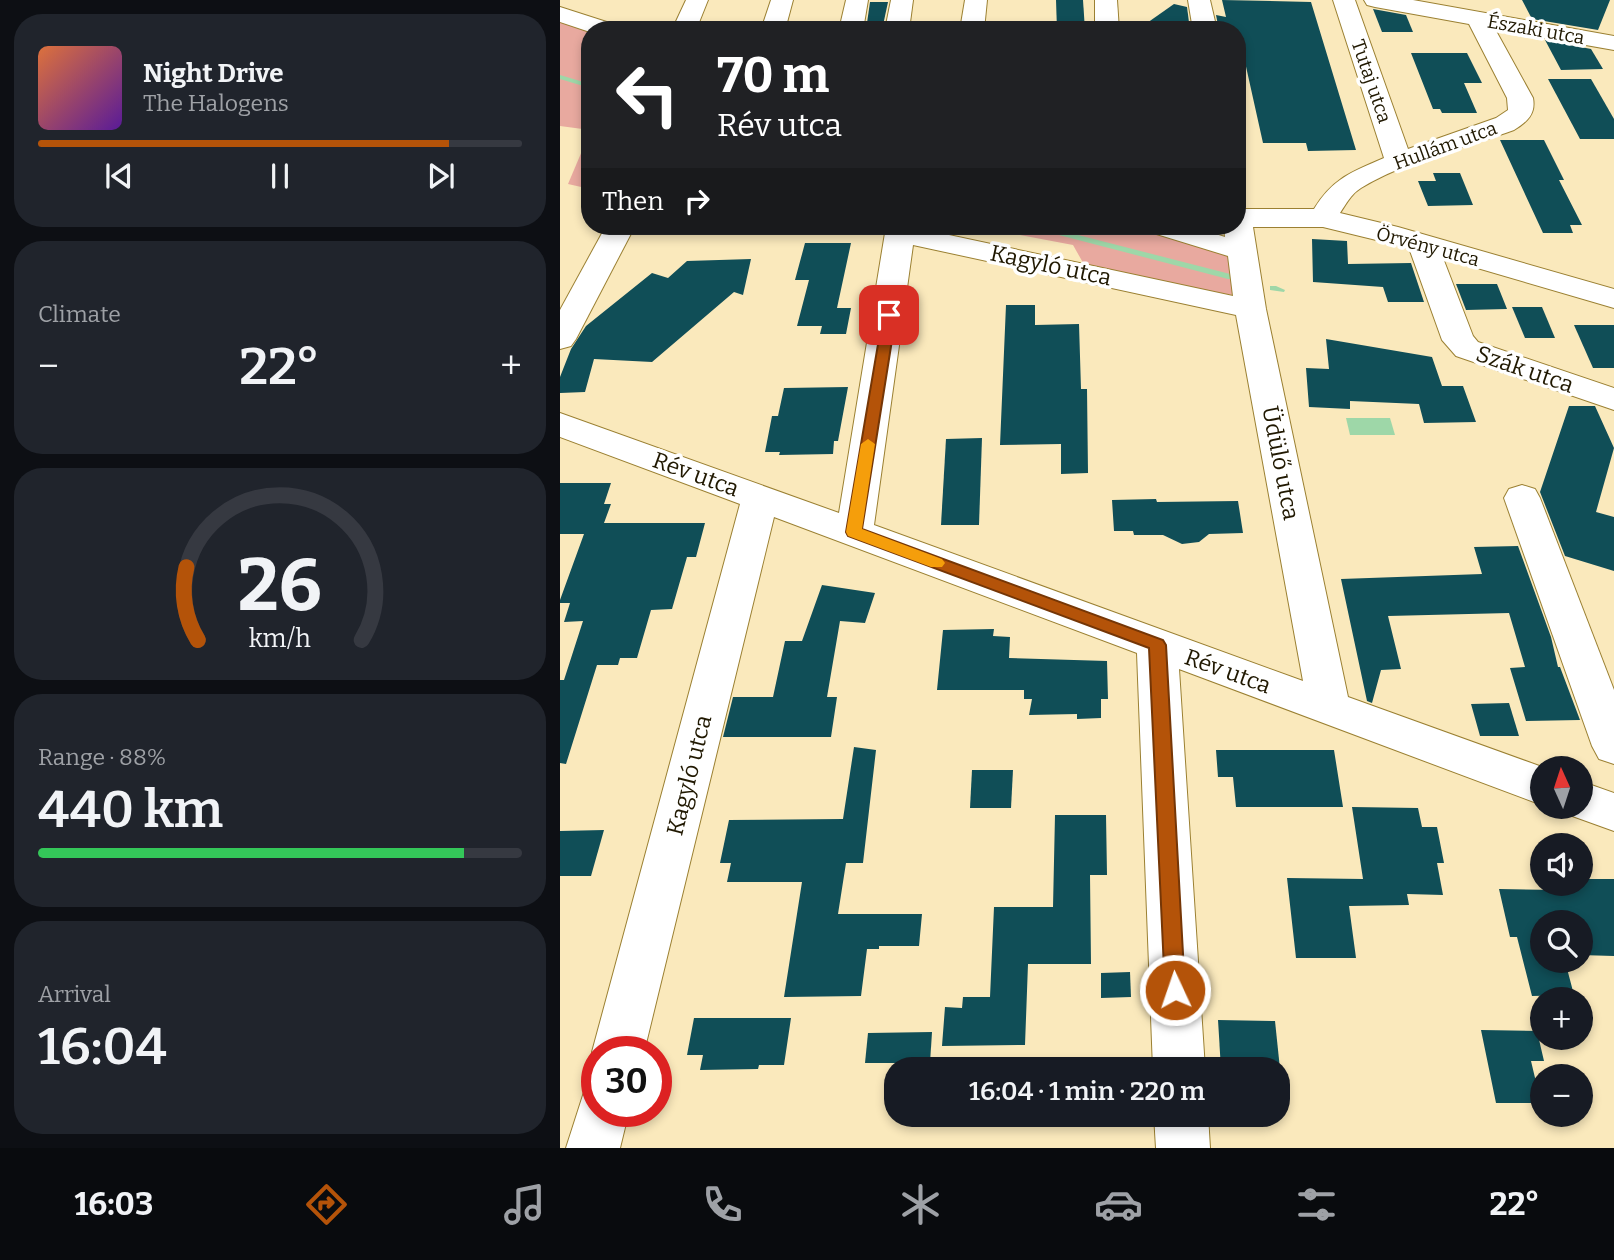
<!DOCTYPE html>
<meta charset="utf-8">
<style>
body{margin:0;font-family:Bitter,serif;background:#20242c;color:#f1f3f6;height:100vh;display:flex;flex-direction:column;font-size:26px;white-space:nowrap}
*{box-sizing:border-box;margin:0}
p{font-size:23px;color:#9ea1a6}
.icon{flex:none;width:38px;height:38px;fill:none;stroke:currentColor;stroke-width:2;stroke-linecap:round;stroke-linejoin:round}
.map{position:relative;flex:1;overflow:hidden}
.sheet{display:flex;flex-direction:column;gap:14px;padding:14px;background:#0d0f14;width:560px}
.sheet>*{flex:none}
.guide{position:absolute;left:21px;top:21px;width:665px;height:214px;border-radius:28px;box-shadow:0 4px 10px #0003;background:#202124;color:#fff;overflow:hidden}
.needle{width:46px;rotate:357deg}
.buttons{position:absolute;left:970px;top:756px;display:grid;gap:14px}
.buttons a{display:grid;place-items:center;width:63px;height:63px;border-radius:50%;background:#171b24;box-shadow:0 4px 10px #0003;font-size:35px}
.speed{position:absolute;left:21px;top:1036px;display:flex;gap:14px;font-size:35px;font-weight:700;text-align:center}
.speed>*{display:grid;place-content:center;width:91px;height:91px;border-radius:50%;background:#171b24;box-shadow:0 4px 10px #0003;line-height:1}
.speed .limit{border:10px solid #d22;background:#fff;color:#111}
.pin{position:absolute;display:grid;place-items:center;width:60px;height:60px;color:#fff;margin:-30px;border-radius:14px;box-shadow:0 4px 10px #0006}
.me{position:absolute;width:77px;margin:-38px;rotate:357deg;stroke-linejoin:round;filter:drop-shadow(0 0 5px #0008)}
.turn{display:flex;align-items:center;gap:24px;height:147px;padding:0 21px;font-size:32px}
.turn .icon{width:91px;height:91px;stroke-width:2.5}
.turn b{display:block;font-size:49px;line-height:60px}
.then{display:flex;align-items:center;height:66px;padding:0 21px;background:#0003;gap:14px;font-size:26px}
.big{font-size:52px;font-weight:600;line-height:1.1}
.sheet .tile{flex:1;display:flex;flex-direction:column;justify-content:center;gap:10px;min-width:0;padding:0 24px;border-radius:28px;background:#20242c}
.sheet .dial{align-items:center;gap:0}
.dial svg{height:182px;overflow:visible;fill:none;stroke:#363941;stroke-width:7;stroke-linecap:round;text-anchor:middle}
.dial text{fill:#f1f3f6;stroke:none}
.song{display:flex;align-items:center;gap:21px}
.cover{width:84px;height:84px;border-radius:10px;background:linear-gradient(135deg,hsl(20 70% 55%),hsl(270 70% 35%))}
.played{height:7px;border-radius:4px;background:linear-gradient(90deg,#b45309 85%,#363941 85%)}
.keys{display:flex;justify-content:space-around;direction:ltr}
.heat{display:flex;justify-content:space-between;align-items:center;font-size:38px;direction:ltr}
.charge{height:10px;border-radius:5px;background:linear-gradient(90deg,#34c759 88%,#363941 0)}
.trip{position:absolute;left:324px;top:1057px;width:406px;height:70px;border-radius:28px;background:#171b24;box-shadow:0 4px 10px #0003;font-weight:600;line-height:70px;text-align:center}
.menu{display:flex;height:112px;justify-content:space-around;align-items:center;background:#090b0e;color:#9ea1a6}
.menu .icon{width:49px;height:49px}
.menu .active{color:#b45309}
.menu b{font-size:32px;color:#f1f3f6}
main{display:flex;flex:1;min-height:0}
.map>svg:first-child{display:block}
.green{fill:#e8a99f}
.water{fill:#9ed7a8}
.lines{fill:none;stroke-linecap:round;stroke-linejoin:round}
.stream{fill:#9ed7a8;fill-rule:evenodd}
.building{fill:#104e57}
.minor-casing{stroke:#9b8032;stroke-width:2}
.minor{fill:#fff;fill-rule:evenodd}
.route{fill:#b45309;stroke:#753606;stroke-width:2}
.slow{fill:#f59e0b}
.labels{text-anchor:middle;stroke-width:7;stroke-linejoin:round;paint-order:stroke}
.far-street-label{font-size:19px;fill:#201801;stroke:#fff}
.street-label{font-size:23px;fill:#201801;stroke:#fff}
</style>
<main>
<section class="sheet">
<div class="tile">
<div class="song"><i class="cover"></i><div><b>Night Drive</b><p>The Halogens</p></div></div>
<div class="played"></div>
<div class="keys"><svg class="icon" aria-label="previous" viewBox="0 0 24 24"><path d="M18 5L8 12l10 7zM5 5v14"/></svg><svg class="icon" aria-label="pause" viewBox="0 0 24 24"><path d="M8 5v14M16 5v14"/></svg><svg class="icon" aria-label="next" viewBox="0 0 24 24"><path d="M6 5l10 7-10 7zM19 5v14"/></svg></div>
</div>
<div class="tile"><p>Climate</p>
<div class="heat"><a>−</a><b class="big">22°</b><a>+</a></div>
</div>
<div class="tile dial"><svg viewBox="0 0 100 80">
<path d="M14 69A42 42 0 1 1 86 69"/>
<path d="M14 69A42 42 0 0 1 9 37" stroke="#b45309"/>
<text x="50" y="56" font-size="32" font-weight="700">26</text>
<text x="50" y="72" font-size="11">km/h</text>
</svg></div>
<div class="tile"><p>Range · 88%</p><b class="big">440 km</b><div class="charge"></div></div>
<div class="tile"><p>Arrival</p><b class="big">16:04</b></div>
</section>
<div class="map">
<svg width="1054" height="1148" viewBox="0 0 1054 1148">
<rect width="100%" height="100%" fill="#fae9bc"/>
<g class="green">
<polygon points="0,21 30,31 30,130 0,126"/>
<polygon points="30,132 30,189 8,184"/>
<polygon points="412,226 573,226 681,260 683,297 526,268 513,245"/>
</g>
<polygon class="water" points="786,418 830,418 835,435 790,435"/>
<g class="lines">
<g class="stream">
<polygon points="0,75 30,84 30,88 0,79"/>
<polygon points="472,226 483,226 674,275 675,277 671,279 668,279 472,228"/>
<polygon points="710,286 716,286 725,290 724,292 710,290"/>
</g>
</g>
<g class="building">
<polygon points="496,0 523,0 525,30 497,30"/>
<polygon points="662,0 751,2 796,150 748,151 746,143 703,143 685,62 677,62 677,30 659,30 656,15 666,17"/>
<polygon points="962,0 1050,0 1038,30 972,19"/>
<polygon points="310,2 328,2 322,30 306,30"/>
<polygon points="614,4 627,7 630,30 577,30"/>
<polygon points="813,9 846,15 853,32 822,32"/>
<polygon points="985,40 1031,49 1043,69 1001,70"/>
<polygon points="851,53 907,53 922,83 904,83 917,113 882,113 880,109 873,109"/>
<polygon points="988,79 1031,79 1054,119 1054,139 1020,139"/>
<polygon points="940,140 984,140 1004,180 999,180 1022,225 1010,225 1013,233 983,233"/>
<polygon points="873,173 900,173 913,205 868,206 858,181 876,181"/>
<polygon points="752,239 787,241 788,264 851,263 864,302 828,302 823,287 753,282"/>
<polygon points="245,243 291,243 277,308 291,308 286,334 260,334 262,326 237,326 249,280 235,280"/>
<polygon points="191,259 183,295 174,292 92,362 34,359 25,392 0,393 0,377 11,349 26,326 92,273 108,278 127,261"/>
<polygon points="896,284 937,284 947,309 906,310"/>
<polygon points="446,305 475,305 475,325 519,324 521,389 527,389 528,473 501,474 501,444 440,445"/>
<polygon points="952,307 982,307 995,338 965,338"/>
<polygon points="1014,325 1054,325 1054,368 1033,368"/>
<polygon points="766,339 872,357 882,386 903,386 916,422 864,423 859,404 790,401 790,409 749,407 746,368 769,369"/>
<polygon points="288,387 278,441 274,441 273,454 219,455 220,452 205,452 212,416 218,416 224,388"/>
<polygon points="1009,406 1035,406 1054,448 1036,512 1054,517 1054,571 1005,556 980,492"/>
<polygon points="422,438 419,525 381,525 386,439"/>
<polygon points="0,483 51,483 44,504 51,504 44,523 145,523 136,557 127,557 112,609 91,610 77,658 60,658 58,665 37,665 6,764 0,763 0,680 4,680 23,621 4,622 10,603 0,603 0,600 24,534 0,534"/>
<polygon points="596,499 597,502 678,501 683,533 649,534 639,542 622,544 603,535 574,535 573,531 554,531 552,500"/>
<polygon points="958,546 991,637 998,667 1000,667 1020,720 966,721 950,668 965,667 949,613 828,616 841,669 821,670 812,703 807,701 781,579 922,574 914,547"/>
<polygon points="262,585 315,593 305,623 280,621 267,697 277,697 271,737 163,737 173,697 213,697 225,641 242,641"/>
<polygon points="434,629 433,636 450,637 449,658 547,661 548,699 541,699 541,718 517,719 517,714 469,715 472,699 464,699 464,690 377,690 383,630"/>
<polygon points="949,703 959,736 920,736 911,704"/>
<polygon points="294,747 316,750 303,863 286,863 278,914 362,914 359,946 319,946 319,949 307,949 301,996 224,997 242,882 167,882 171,863 160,863 169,820 283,819"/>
<polygon points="656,750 774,750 783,807 676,807 673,777 658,777"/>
<polygon points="412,770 453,770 451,808 410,808"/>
<polygon points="792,807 858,808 862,827 877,827 884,863 877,863 883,895 847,894 849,905 789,906 796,958 736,958 727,878 803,879"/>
<polygon points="495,815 546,815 547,875 530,875 531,964 468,964 465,1045 382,1046 385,1007 402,1008 403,997 430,997 434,907 493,907"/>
<polygon points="44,830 31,876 0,876 0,831"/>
<polygon points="1020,879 1054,879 1054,956 1020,955 1020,922 982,922 982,961 1005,961 1014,995 972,996 957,937 950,937 939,889 999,890 997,884 1020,884"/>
<polygon points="570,972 571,997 541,998 541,973"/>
<polygon points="134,1018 231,1018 224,1065 199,1065 198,1069 140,1070 143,1055 127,1055"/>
<polygon points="658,1020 715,1021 720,1069 661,1069"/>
<polygon points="921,1030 977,1031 984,1061 971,1061 981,1103 936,1103"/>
<polygon points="372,1032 370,1063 305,1063 308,1033"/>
</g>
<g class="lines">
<g class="minor-casing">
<g id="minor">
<polygon points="126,0 148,0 136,30 112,30"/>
<polygon points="211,0 233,0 225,30 201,30"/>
<polygon points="286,0 308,0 303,30 279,30"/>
<polygon points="331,0 353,0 349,30 325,30"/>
<polygon points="405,0 427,0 424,30 400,30"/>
<polygon points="535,0 557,0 559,30 535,30"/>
<polygon points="628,0 650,0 657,30 633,30"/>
<path d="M 773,0 L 795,0 L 848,149 L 936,118 L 948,110 L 947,98 L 909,24 L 815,7 L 807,5 L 804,0 L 853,0 L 1054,36 L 1054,50 L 935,29 L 973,98 C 976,114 967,122 954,130 C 906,147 845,161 801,188 C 791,194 786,204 780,213 L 838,227 L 1054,289 L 1054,308 L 883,258 L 913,336 L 918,342 L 1054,388 L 1054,410 L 896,356 L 882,340 L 849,248 L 763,227 L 693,227 L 706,309 L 788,697 L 985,768 L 982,768 L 982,805 L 619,669 L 645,1069 L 593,1069 L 577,653 L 214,517 L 84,1052 L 37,1052 L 37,1063 L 32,1052 L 180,504 L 0,437 L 0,413 L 279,513 L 325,233 L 330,227 L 347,226 L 673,296 L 668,256 L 590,232 L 585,226 L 630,226 L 665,237 L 664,226 L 677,226 L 677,209 L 754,209 C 773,178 792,172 824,158 ZM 353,245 L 676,315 L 743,681 L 314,525 Z"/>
<polygon points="0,7 56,25 60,30 30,32 0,22"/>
<polygon points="46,226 75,226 16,339 11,346 0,349 0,310"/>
<polygon points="962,485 975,489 980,498 1054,690 1054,764 1039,759 1032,746 944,498 949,489"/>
<polygon points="1020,781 1054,793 1054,831 1004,813 1001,807 1020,807"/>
<polygon points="37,1087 37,1111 69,1111 60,1148 6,1148 24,1092"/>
<polygon points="594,1115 648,1115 650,1148 596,1148"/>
</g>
</g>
<use href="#minor" class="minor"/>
</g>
<polygon class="route" points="329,311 336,315 302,529 603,640 606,645 625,990 622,997 615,999 608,997 605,990 589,648 288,536 286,532 323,315"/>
<polygon class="slow" points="308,439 315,444 302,529 382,559 385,563 382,567 371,567 288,536 286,532 301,444"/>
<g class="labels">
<g class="far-street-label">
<text transform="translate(976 29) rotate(10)" y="7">Északi utca</text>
<text transform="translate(812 81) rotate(71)" y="7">Tutaj utca</text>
<text transform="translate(885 145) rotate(-20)" y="7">Hullám utca</text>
<text transform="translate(868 246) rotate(15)" y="7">Örvény utca</text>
</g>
<g class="street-label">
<text transform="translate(491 265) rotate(12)" y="8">Kagyló utca</text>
<text transform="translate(965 369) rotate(19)" y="8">Szák utca</text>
<text transform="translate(721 463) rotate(79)" y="8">Üdülő utca</text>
<text transform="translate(136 474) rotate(20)" y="8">Rév utca</text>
<text transform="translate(668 671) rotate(20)" y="8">Rév utca</text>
<text transform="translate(129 775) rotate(-76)" y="8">Kagyló utca</text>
</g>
</g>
</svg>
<div class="buttons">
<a><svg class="needle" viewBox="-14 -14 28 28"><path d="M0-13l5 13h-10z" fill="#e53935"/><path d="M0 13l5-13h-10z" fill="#9ea1a6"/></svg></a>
<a><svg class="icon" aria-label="sound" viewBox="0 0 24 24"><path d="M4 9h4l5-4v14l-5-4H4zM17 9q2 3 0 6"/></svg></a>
<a><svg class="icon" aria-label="search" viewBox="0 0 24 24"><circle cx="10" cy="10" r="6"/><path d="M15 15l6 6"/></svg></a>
<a>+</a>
<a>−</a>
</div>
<div class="speed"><div class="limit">30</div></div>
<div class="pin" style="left:329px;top:315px;background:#d93025"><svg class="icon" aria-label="arrive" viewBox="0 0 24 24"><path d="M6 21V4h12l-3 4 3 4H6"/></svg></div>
<svg class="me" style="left:615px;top:990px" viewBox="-20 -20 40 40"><circle r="17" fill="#b45309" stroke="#fff" stroke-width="3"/><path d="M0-11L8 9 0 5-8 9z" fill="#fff"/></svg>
<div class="trip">16:04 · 1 min · 220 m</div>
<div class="guide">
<div class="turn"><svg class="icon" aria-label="left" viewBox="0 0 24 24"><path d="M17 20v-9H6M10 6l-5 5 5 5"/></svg><div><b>70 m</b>Rév utca</div></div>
<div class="then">Then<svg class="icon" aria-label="right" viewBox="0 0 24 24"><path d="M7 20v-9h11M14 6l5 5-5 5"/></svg></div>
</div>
</div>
</main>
<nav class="menu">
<b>16:03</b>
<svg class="icon active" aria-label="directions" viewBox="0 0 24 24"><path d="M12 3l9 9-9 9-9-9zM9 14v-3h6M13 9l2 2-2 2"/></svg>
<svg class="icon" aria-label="music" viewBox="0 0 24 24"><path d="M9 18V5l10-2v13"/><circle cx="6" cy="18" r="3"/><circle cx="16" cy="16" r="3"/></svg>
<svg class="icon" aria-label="phone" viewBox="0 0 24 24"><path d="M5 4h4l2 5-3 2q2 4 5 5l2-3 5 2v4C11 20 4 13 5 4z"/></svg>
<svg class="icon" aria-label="climate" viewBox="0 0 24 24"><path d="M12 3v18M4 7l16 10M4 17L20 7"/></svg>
<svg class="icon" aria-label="car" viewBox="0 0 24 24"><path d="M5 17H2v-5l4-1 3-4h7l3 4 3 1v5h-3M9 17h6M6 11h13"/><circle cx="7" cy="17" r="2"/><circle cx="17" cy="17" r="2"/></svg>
<svg class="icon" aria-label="filters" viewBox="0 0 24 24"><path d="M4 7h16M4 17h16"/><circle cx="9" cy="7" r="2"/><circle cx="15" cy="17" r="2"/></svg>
<b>22°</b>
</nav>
